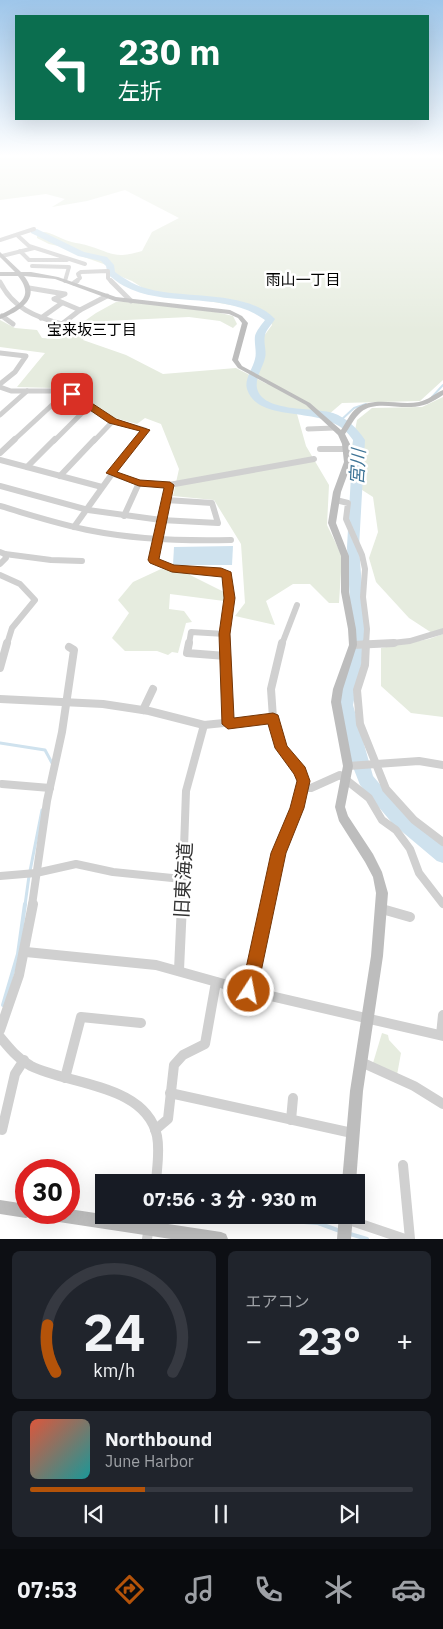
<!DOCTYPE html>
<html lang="ja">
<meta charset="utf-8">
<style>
body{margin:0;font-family:"IBM Plex Sans","Noto Sans JP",sans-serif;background:#20242c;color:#f1f3f6;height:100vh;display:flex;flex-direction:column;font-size:19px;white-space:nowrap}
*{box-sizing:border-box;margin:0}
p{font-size:16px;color:#9ea1a6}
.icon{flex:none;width:28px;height:28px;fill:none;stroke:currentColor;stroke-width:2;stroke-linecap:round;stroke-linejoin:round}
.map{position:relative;height:1239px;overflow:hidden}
.drawer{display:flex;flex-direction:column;gap:12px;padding:12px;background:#0d0f14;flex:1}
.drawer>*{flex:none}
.banner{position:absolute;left:15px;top:15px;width:414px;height:105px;border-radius:0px;box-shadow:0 5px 20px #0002;background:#0b6e4f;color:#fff;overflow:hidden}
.speed{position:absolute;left:15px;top:1159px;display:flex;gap:10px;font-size:25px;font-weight:700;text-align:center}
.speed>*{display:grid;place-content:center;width:65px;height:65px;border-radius:50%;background:#171b24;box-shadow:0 5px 20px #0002;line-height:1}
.speed .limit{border:8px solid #d22;background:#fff;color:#111}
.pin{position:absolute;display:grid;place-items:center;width:42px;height:42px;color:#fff;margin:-21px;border-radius:10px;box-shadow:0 2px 8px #0006}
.me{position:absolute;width:55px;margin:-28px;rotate:11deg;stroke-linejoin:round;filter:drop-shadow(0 0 4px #0008)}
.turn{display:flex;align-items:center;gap:18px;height:105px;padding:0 20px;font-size:22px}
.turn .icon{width:65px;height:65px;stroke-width:2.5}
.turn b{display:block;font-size:35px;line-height:42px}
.big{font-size:38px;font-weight:800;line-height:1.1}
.drawer .tile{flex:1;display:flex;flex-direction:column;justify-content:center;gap:8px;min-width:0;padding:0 18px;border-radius:8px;background:#20242c}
.drawer .dial{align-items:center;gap:0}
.dial svg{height:130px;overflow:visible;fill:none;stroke:#363941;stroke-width:7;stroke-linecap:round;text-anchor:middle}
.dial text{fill:#f1f3f6;stroke:none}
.song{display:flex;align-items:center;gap:15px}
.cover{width:60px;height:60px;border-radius:8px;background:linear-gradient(135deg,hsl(10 70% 55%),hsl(180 70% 35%))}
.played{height:5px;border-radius:2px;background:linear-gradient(90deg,#b45309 30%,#363941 30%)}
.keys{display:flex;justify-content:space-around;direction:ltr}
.heat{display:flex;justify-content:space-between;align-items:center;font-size:28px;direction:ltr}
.drawer .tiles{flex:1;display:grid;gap:12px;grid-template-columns:1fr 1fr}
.tile:last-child{grid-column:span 2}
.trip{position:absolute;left:95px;top:1174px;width:270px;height:50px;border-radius:0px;background:#171b24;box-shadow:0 5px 20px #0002;font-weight:800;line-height:50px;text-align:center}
.tab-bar{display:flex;height:80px;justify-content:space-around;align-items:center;background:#090b0e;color:#9ea1a6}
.tab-bar .icon{width:35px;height:35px}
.tab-bar .active{color:#b45309}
.tab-bar b{font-size:22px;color:#f1f3f6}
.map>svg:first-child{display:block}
.green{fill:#e6ecdf}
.water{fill:#cfe2ee}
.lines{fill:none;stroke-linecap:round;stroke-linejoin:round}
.stream-far2{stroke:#cfe2ee;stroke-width:2}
.stream-far1{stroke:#cfe2ee;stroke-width:3}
.stream{stroke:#cfe2ee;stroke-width:4}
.river{fill:#cfe2ee;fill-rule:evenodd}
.street-far4{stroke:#d0d0d0;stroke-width:4}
.street-far3{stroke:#d0d0d0;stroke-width:5}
.street-far2{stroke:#d0d0d0;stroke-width:6}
.street-far1{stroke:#d0d0d0;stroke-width:8}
.street{stroke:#d0d0d0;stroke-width:10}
.secondary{fill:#bdbdbd;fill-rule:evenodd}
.route{fill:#b45309;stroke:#753606}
.labels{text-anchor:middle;stroke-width:5;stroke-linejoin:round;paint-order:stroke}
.far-neighbourhood-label{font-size:15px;fill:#000;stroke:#fff}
.water-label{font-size:18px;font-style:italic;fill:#3f7597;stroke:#fff}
.near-street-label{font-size:19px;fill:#333;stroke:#fff}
</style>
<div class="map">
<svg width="443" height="1239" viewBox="0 0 443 1239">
<rect width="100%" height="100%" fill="#fff"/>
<g class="green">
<path d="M 0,157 L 443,157 L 443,380 L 420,401 L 342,403 L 328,415 L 297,414 L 306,446 L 329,485 L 327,525 L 342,556 L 339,603 L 329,603 L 310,584 L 293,584 L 266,601 L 275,625 L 235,616 L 245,603 L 241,544 L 214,500 L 173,496 L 179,469 L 161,424 L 145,418 L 137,424 L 115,418 L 77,392 L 54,388 L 17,387 L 45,353 L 0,347 L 0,320 L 15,328 L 37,330 L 42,338 L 59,339 L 96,313 L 116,302 L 126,301 L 216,312 L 233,316 L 237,324 L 233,328 L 220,321 L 189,317 L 106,321 L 87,332 L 83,340 L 126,355 L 163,374 L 236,368 L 267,384 L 264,378 L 257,375 L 264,336 L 272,325 L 268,314 L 259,310 L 146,290 L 132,281 L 112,273 L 112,267 L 81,256 L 76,250 L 49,244 L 37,238 L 37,232 C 48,231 53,235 63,239 C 71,243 81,243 89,246 C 114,254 115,259 142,251 L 152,232 L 179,218 L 125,190 L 87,201 L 52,207 L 65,199 L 46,194 L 0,200 Z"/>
<polygon points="443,397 443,630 432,633 409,618 376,582 369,558 378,532 373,497 359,488 361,462 352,446 357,420 372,408 422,407"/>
<polygon points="161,569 190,572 190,575 224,592 224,601 170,594 169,609 184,611 192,622 186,623 178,653 172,652 168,655 157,651 125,651 112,638 129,613 118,600 133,582"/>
<polygon points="443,634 443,717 411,713 381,686 381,648 429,639"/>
<polygon points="382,1033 388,1035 389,1040 401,1053 397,1075 373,1063"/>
</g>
<polygon class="water" points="233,546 232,565 173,565 174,547"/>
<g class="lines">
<g class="stream-far2">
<polyline points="432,397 443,385"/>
<polyline points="340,421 354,408 366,404"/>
</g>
<g class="stream-far1">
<polyline points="0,743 45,750 52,763"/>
<polyline points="30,871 42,810"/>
<polyline points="25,905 29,876"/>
</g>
<g class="stream">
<polyline points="3,1005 18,954 25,904"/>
<polyline points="203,1215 318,1223 340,1231"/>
<polyline points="350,1234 367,1239"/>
</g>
<path class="river" d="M 31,229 L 37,229 L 84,252 L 107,257 L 114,265 L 115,272 C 126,280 136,286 149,289 C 185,299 248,290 275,319 C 272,324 266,330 265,335 C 263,343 267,351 265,358 C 263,367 255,378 257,388 C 262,413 315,407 333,413 C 347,418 357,428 365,440 L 359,547 L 366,641 L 353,705 L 373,776 L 405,814 L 443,844 L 443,863 L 437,861 L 393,824 L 360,785 L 353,767 L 337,705 L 352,641 L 347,547 L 353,440 C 330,401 259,427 247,389 C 244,380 253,368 255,359 C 257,352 254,344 255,336 C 256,331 262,324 265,320 C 225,290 167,309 124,286 C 118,283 113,278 108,275 L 106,266 L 101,261 L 78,256 L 31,233 Z"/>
<g class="street-far4">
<polyline points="17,235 29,246 85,264"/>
<polyline points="0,240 34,229"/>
<polyline points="20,251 29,260 67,260"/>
<polyline points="2,256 34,248"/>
<polyline points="32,266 69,267 65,281"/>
<polyline points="75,282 80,278 78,274 81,272 108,271 108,278 112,282"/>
</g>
<g class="street-far3">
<polyline points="111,281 131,301"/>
<path d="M 0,282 C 13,308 35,317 62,324 L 80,310 L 107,296"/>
<polyline points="74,283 77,281"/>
<polyline points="29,288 65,294 54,299 80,310"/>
<polyline points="2,316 13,324"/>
<polyline points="41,318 62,303"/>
<polyline points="0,353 26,356 15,372 0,384"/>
<polyline points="0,387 11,391 57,391 72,394 113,421 145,430 136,441"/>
<polyline points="0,415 27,391"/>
<polyline points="308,429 334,428"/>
<polyline points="13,441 65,393"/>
<polyline points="54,441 89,406"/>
<polyline points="94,441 113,421"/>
</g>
<g class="street-far2">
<polyline points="320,449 347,449"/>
<polyline points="0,453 15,439"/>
<polyline points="0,460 102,487"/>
<polyline points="27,467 55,439"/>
<polyline points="111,473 139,483 169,485"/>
<polyline points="60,476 95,439"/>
<polyline points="0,486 88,510 161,520 218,523 212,503 166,500"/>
<polyline points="336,500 348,503 346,519 362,555 365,569 363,597 367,629 366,644"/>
<path d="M 0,506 C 31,515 61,525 93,531 C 138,540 185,541 231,540"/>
<polyline points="124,516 139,483"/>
<polyline points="74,527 137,439"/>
<polyline points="0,552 5,554 6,558 0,564"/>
<polyline points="5,554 51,560 82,561"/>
<polyline points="0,575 20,584 35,600 12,628 7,644"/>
<polyline points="189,644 191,632 225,634"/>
<polyline points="225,644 230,598 228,577 221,572 172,569 153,560 169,485 314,459"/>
<polyline points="282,644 297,605"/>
<polyline points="383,644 410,641 443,631"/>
</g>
<g class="street-far1">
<polyline points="189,643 187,653 226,656"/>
<polyline points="225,643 228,724"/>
<polyline points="366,643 365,665 357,690 360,724 386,789 414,820 443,842"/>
<polyline points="353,645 394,643"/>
<polyline points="0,668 7,643"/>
<polyline points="0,699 103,704 149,711 204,725 273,718 281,748 300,771 303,781 297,808 278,853 267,905"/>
<polyline points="143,710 153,689"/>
<polyline points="273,718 271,689 282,643"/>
<polyline points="348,766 419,761 443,765"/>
<polyline points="2,784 50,788"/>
<polyline points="302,788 311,788 340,775 369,798 382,820 396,830 410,849 419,873 443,904"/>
<polyline points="0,876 36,873 76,864 113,872 182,879"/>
<polyline points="32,905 47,801 62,732 74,650 69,647"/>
<polyline points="182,905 186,791 204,725"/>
</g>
<g class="street">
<polyline points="382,909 410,917"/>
<polyline points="26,952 156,965 249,991 443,1036"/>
<polyline points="179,970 182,904"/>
<polyline points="249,991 267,904"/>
<polyline points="0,1030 19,975 33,904"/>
<polyline points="441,1035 443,1015"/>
<path d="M 0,1037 C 9,1048 18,1059 31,1066 C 69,1085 146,1084 157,1136 C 160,1151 157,1167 156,1182"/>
<polyline points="361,1062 414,1086 443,1104"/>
<polyline points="65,1078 81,1017 141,1023"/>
<polyline points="170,1093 352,1133"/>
<polyline points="291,1120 293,1098"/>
<polyline points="2,1130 15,1074 24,1060"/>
<polyline points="155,1130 168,1119 174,1065 183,1055 205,1044 216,982"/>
<polyline points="403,1165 410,1239"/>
<polyline points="316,1215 346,1219 405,1239"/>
<polyline points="147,1239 151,1215"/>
</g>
<g class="secondary">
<path d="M 0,252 L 21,272 L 31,272 L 58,277 L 116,297 L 230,310 L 242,316 L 248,323 L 238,360 L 242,366 L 310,403 L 341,430 C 346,423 350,413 357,408 C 375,396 399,406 419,402 C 428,400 434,394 443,390 L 443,395 C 433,402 423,407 411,407 C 395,408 374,401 361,412 C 354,418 350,427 345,434 L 350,444 L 352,462 L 341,492 L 336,523 L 349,556 L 349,592 L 356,629 L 357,645 L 343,689 L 341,702 L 353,766 L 345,807 L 348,816 L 373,854 L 382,872 L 388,893 L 383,956 L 363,1091 L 356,1182 L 342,1182 L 350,1091 L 371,956 L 376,893 L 373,877 L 365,862 L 339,821 L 335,807 L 343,766 L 331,702 L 333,689 L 349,645 L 348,629 L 341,592 L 341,556 L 328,523 L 333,492 L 344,462 L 342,444 L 338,435 L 306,405 L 238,368 L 232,360 L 242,323 L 238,318 L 229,314 L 115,301 L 55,279 L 24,276 C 42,298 20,311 0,319 L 0,315 C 19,305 35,297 18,276 L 0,276 L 0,272 L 15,272 L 0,257 Z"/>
<polygon points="0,1200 26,1204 26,1212 69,1212 69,1209 221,1232 226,1234 228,1239 171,1239 39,1219 34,1217 32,1213 31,1216 26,1218 0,1214"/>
<polygon points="339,1215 353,1215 351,1239 337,1239"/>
</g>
</g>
<linearGradient id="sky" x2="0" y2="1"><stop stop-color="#9ec6ea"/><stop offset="0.47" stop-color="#fff"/><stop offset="1" stop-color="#fff" stop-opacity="0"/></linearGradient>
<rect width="443" height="331" fill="url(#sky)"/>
<polygon class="route" points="69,392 75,392 116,419 150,430 117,472 140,480 170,482 174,485 159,559 174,565 221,568 231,572 235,598 230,634 234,718 273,713 278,715 287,746 305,767 310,781 304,808 286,853 257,991 255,997 249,999 243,997 241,991 271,853 290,808 297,781 294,774 275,748 268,724 228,729 222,724 219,634 224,598 222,577 172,572 150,563 148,560 164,488 139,486 106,473 140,431 109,423 69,396"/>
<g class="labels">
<g class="far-neighbourhood-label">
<text x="303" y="285">雨山一丁目</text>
<text x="92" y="335">宝来坂三丁目</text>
</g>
<g class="water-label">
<text transform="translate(358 467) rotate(-87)" y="6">宮川</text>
</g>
<g class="near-street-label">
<text transform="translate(183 880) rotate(-87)" y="7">旧東海道</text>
</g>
</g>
</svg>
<div class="speed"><div class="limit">30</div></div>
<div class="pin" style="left:72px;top:394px;background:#d93025"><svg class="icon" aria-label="arrive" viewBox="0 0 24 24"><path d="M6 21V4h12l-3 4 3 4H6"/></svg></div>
<svg class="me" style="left:249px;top:991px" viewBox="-20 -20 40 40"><circle r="17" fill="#b45309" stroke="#fff" stroke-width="3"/><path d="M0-11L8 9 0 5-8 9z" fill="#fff"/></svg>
<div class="trip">07:56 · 3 分 · 930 m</div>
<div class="banner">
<div class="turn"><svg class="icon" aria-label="left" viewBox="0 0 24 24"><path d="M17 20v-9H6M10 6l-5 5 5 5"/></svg><div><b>230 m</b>左折</div></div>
</div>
</div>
<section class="drawer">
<div class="tiles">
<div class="tile dial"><svg viewBox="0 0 100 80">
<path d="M14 69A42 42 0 1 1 86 69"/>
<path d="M14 69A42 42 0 0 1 9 40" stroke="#b45309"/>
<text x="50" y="56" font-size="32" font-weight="700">24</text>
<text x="50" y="72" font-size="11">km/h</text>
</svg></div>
<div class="tile"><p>エアコン</p>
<div class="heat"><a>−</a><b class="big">23°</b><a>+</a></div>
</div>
<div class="tile">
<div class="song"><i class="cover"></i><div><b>Northbound</b><p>June Harbor</p></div></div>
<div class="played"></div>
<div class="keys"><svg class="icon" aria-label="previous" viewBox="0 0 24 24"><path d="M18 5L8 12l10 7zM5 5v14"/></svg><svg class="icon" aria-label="pause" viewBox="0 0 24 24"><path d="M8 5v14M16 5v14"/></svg><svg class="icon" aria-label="next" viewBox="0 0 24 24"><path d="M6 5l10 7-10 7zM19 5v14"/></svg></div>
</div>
</div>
</section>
<nav class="tab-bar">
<b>07:53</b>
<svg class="icon active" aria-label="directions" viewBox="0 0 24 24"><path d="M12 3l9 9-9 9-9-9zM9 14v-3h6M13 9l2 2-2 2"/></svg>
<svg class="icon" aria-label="music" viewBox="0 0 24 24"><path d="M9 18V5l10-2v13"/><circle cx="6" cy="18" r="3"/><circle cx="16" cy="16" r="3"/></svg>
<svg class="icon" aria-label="phone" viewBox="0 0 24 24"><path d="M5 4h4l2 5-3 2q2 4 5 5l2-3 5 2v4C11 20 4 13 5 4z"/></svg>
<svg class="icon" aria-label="climate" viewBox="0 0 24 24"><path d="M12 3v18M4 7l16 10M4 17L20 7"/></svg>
<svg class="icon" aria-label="car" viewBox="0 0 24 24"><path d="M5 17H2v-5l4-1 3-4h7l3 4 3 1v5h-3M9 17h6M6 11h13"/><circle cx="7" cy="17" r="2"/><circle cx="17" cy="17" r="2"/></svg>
</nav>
